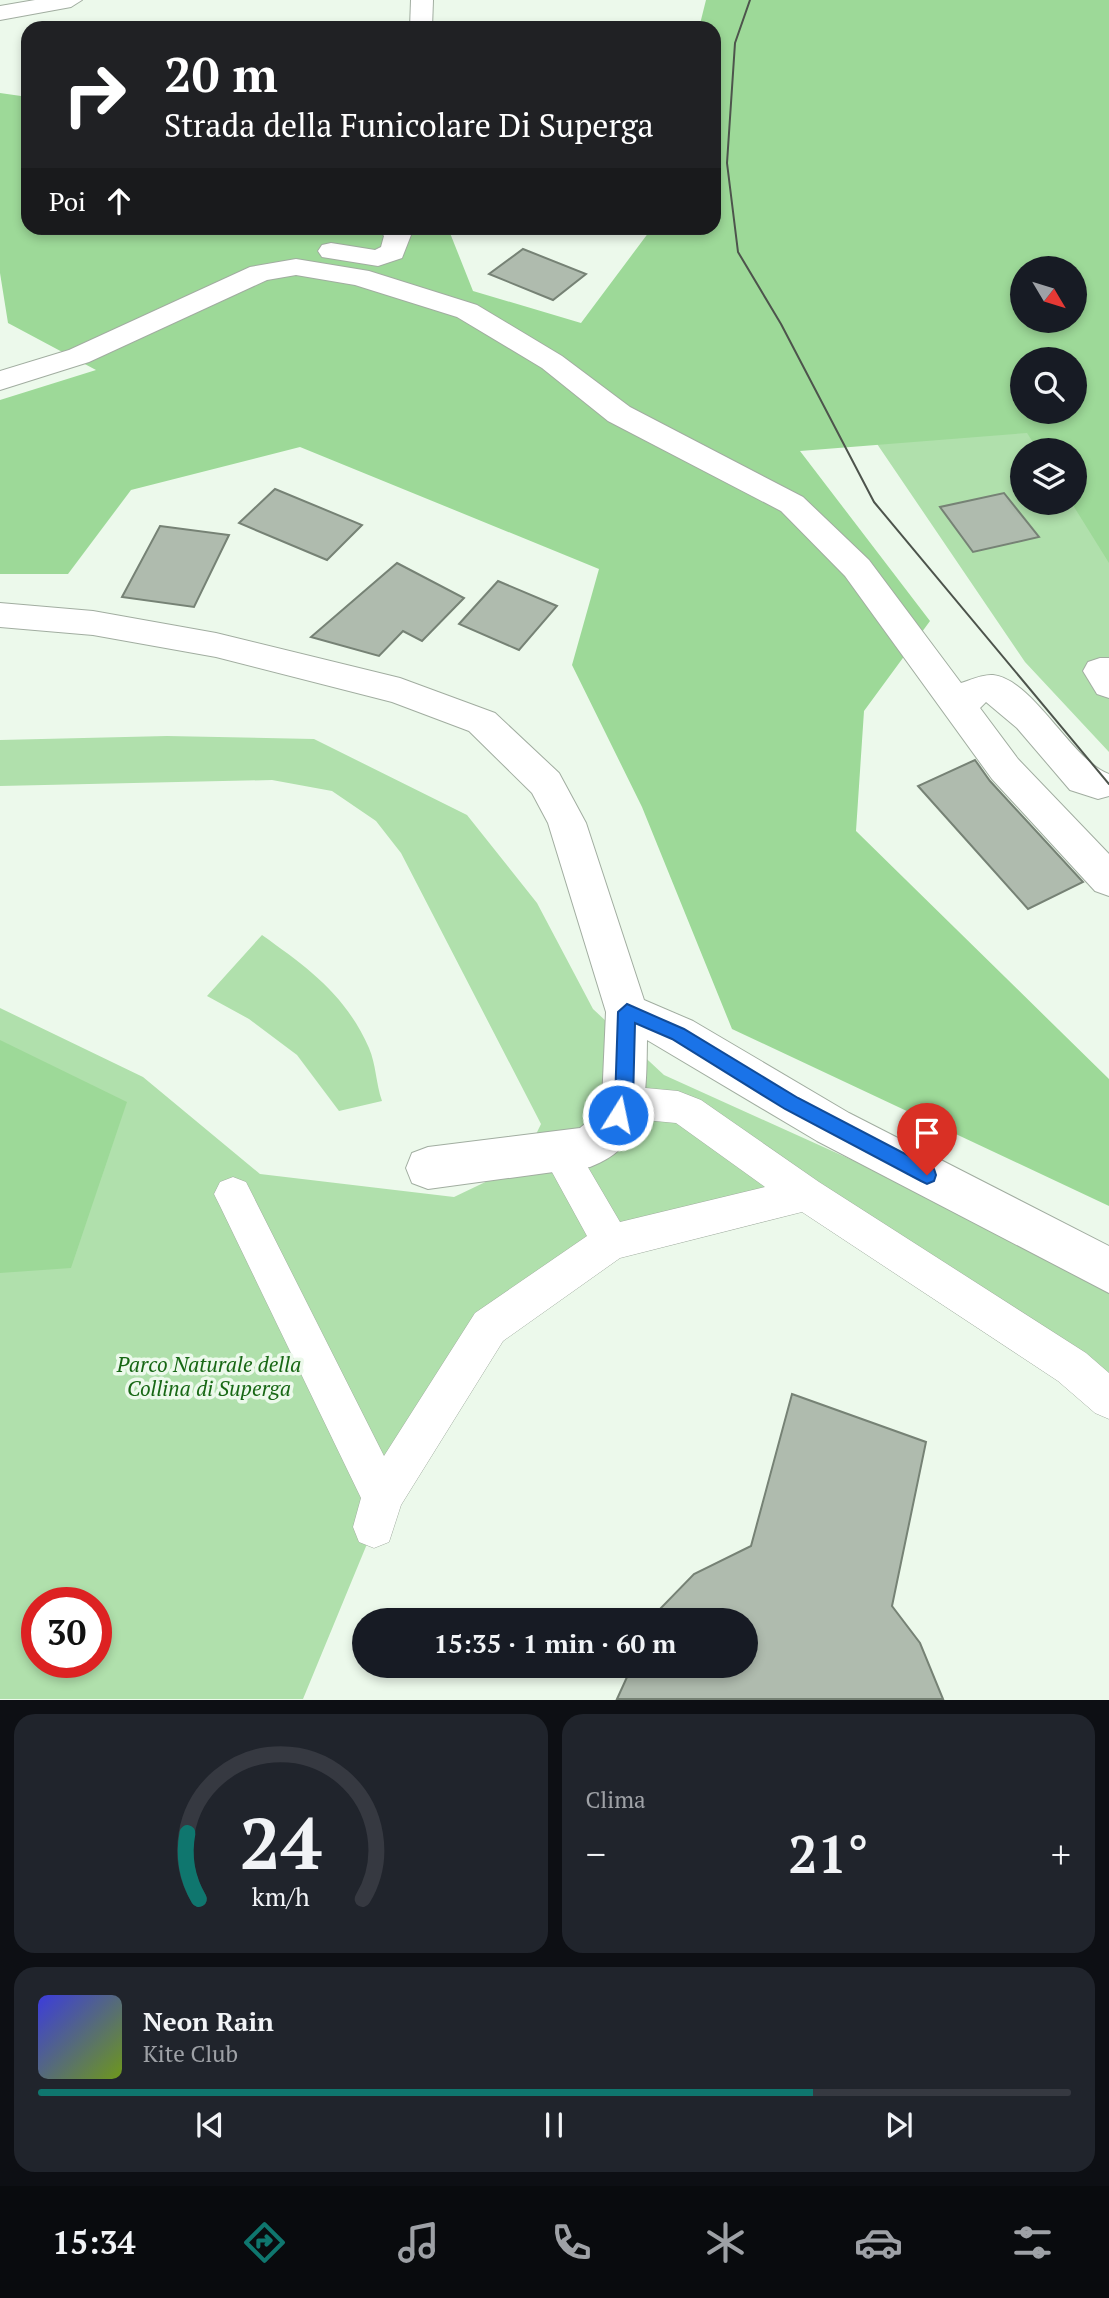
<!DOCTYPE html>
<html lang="it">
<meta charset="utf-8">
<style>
body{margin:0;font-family:"PT Serif",serif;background:#20242c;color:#f1f3f6;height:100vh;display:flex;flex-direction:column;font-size:26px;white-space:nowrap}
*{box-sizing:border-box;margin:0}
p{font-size:23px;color:#9ea1a6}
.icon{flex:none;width:38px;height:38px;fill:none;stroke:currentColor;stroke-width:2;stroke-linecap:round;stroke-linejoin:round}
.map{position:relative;height:1700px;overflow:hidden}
.panel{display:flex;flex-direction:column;gap:14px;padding:14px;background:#0d0f14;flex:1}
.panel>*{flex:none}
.hud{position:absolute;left:21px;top:21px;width:700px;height:214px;border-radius:21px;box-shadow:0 4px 10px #0003;background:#202124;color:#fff;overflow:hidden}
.needle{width:46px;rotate:128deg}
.tools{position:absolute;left:1010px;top:256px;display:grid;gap:14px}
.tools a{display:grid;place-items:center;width:77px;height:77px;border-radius:50%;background:#171b24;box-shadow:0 4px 10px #0003;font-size:35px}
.speed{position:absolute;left:21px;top:1587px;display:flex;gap:14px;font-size:35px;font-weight:700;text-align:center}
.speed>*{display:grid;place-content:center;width:91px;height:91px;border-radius:50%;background:#171b24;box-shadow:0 4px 10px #0003;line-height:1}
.speed .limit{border:10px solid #d22;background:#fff;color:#111}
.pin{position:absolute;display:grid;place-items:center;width:60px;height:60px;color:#fff;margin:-72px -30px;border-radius:50% 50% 50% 0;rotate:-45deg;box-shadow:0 0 7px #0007}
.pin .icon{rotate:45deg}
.me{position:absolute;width:77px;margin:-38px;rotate:10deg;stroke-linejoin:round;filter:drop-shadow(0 0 5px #0008)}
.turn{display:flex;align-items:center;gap:24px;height:147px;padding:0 28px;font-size:32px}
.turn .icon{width:91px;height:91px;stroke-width:2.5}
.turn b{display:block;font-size:49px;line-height:60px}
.then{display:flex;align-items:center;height:66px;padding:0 28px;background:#0003;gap:14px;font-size:26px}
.big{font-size:52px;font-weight:600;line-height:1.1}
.panel .card{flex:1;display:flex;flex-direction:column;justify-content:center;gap:10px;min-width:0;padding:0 24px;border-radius:21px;background:#20242c}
.panel .dial{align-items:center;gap:0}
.dial svg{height:182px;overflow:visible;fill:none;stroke:#363941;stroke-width:7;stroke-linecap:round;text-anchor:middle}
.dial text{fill:#f1f3f6;stroke:none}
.song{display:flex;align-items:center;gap:21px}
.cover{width:84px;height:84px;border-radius:10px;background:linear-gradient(135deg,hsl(240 70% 55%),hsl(80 70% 35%))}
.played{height:7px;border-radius:4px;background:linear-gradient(90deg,#0f766e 75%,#363941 75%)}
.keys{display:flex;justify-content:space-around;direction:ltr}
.heat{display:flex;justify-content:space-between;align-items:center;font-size:38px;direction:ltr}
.panel .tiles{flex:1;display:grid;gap:14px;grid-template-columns:1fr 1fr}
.card:last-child{grid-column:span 2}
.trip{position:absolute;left:352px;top:1608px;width:406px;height:70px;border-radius:35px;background:#171b24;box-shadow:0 4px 10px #0003;font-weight:600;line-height:70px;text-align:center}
.dock{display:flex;height:112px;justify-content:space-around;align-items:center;background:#090b0e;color:#9ea1a6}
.dock .icon{width:49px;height:49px}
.dock .selected{color:#0f766e}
.dock b{font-size:32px;color:#f1f3f6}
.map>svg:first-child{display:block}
.green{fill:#b0e0ac;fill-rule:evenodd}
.forest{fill:#9dd998;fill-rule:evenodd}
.building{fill:#afbbae;stroke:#768275;stroke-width:2}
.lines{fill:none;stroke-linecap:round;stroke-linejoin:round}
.pedestrian-casing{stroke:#a1ada0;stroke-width:1}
.minor-casing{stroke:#a1ada0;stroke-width:2}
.tertiary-casing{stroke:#a1ada0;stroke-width:2}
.pedestrian{fill:#fff;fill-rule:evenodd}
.minor{fill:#fff;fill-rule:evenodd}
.tertiary{fill:#fff;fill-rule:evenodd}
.tram{stroke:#4d544c;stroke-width:2}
.route{fill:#1a73e8;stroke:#114b97;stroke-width:2}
.labels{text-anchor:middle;stroke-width:7;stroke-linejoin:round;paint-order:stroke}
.near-park-label{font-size:21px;font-style:italic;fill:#176714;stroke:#ecf9eb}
</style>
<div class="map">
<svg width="1109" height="1700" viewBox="0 0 1109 1700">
<rect width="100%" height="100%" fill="#ecf9eb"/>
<g class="green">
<path d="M 1109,0 L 1109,752 L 1025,662 L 814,351 ZM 1022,268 L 1074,268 L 1074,320 L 1022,320 ZM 1022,359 L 1074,359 L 1074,411 L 1022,411 ZM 1022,450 L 1074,450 L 1074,502 L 1022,502 Z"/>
<path d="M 167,736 L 314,739 L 467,815 L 537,903 L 593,1009 L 664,1075 L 1109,1276 L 1109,1399 L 806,1194 L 611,1242 L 489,1327 L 374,1527 L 303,1699 L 0,1699 L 0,1008 L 143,1077 L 260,1174 L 454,1197 L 521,1165 L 541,1124 L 401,853 L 376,821 L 332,791 L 272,780 L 0,786 L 0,740 ZM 37,1603 L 96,1603 L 96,1662 L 37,1662 Z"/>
<path d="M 262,935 C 308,968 345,994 369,1048 C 376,1064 376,1084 382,1101 L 339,1111 L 297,1055 L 249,1019 L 207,996 Z"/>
</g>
<g class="forest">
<path d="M 706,0 L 1109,0 L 1109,563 L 1071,502 L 1074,502 L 1074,450 L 1038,450 L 1027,433 L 800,451 L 930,621 L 864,711 L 856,831 L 1109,1079 L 1109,1206 L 732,1029 L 642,807 L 572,665 L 599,569 L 300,447 L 131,490 L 68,574 L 0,574 L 0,400 L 96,370 L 8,323 L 0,273 L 0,93 L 28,97 L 28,228 L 448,228 L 473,291 L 581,323 L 652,228 L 714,228 L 714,28 L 699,28 ZM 1022,268 L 1074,268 L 1074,320 L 1022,320 ZM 1022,359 L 1074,359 L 1074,411 L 1022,411 Z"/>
<polygon points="0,1040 127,1102 71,1268 0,1273"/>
</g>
<g class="building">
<polygon points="523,249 586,274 553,300 489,274"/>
<polygon points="275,489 362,525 327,560 239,523"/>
<polygon points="1004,493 1039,537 973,552 940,507"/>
<polygon points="160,526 229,535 194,607 122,597"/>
<polygon points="397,563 464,598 422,641 403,631 379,656 311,637"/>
<polygon points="498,581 557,606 519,650 459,624"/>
<polygon points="975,760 990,781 1083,882 1028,909 918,786"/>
<polygon points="792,1394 926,1442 892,1606 920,1643 943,1699 617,1699 632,1666 746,1666 746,1620 653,1620 657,1612 694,1574 751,1546"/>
</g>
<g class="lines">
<g class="pedestrian-casing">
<polygon id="pedestrian" points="624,1086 678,1091 701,1100 819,1182 1086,1353 1109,1373 1109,1419 1095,1413 1058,1381 802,1212 620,1258 503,1341 401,1505 389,1542 374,1548 359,1542 353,1527 361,1498 220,1206 214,1194 220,1182 233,1177 246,1182 384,1456 475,1313 587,1236 541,1152 546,1140 559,1135 572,1140 620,1222 765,1187 676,1123 624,1118 611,1113 606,1102 611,1091"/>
</g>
<g class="minor-casing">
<g id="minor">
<polygon points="411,0 433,0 432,28 410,28"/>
<polygon points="378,228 407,229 411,235 402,258 378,266 322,257 318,251 322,245 331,243 375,250 381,247 384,236"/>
<path d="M 296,259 L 369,271 L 477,305 L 562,356 L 630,407 L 803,497 L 869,560 L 961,683 C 970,680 983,674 993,675 C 1033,679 1073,762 1109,774 L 1109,796 L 1098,799 L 1070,790 L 1017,728 L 986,702 L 980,708 L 1018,759 L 1109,854 L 1109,896 L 1095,891 L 992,779 L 845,576 L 781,511 L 608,421 L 542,368 L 457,317 L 355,285 L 296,275 L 267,280 L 89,362 L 0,390 L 0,371 L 69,350 L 250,267 Z"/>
<path d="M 0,603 L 93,611 L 216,633 L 400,678 L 495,713 L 559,773 L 586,823 L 644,1000 L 693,1021 L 849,1113 L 1109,1246 L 1109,1293 L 817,1141 L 647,1040 C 646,1094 649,1145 590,1167 L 428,1189 L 412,1183 L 406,1168 L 412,1153 L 428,1147 L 580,1128 L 597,1114 L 602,1102 L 606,1012 L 548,823 L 532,793 L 469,731 L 392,702 L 216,657 L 93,635 L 0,627 Z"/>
<polygon points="1100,658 1109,658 1109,698 1097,694 1083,671 1088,662"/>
</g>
</g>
<g class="tertiary-casing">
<polygon id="tertiary" points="35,0 82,0 71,7 0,20 0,6"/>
</g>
<use href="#pedestrian" class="pedestrian"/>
<use href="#minor" class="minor"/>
<use href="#tertiary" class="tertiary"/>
<polyline class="tram" points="750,0 735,43 727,163 738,252 781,324 874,502 1109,784"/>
</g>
<polygon class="route" points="627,1004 684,1029 798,1098 934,1169 936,1175 934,1181 927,1184 921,1181 785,1109 672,1039 635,1023 633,1102 625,1121 612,1121 609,1115 615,1102 618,1012"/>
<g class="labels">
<g class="near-park-label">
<text x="209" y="1372">Parco Naturale della<tspan x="209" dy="24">Collina di Superga</tspan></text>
</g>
</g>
</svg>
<div class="tools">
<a><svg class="needle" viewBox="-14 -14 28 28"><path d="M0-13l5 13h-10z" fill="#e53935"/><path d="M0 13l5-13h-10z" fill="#9ea1a6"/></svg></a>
<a><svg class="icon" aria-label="search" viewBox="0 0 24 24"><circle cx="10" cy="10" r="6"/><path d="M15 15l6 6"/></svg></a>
<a><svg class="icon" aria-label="layers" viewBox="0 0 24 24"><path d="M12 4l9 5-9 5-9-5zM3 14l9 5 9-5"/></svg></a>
</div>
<div class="speed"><div class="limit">30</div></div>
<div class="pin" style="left:927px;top:1175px;background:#d93025"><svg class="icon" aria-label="arrive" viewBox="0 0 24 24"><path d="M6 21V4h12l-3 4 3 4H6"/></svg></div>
<svg class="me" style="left:618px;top:1115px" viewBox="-20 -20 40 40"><circle r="17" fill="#1a73e8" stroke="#fff" stroke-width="3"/><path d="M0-11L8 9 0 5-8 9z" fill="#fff"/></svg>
<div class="trip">15:35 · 1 min · 60 m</div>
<div class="hud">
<div class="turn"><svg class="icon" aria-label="right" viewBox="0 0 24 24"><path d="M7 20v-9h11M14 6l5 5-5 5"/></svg><div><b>20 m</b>Strada della Funicolare Di Superga</div></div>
<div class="then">Poi<svg class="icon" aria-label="ahead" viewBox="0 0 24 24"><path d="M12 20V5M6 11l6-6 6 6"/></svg></div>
</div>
</div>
<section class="panel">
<div class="tiles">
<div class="card dial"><svg viewBox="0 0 100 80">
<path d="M14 69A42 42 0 1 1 86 69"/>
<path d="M14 69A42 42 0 0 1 9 40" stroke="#0f766e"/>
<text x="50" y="56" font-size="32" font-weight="700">24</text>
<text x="50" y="72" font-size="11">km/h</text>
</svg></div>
<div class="card"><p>Clima</p>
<div class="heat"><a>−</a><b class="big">21°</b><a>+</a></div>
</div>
<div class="card">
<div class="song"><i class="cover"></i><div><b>Neon Rain</b><p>Kite Club</p></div></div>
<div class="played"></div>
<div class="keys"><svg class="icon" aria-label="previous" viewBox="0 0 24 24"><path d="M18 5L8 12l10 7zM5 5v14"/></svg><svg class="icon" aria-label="pause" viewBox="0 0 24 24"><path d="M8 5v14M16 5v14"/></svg><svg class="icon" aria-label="next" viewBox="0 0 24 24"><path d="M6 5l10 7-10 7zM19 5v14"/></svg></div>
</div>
</div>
</section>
<nav class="dock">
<b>15:34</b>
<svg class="icon selected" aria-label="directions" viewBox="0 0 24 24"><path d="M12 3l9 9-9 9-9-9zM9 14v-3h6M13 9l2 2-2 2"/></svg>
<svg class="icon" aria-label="music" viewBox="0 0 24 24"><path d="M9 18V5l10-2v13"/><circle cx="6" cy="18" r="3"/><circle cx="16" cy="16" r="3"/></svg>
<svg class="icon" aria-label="phone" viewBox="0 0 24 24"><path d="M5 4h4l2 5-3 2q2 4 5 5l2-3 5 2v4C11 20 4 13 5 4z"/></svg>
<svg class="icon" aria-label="climate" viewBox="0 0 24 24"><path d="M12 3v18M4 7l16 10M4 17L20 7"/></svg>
<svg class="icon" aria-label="car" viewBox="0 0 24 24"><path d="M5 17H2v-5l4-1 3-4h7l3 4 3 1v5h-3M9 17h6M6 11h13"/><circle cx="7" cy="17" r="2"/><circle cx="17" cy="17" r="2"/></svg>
<svg class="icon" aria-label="filters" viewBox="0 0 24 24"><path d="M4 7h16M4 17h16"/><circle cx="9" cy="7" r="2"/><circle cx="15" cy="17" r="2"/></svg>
</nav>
